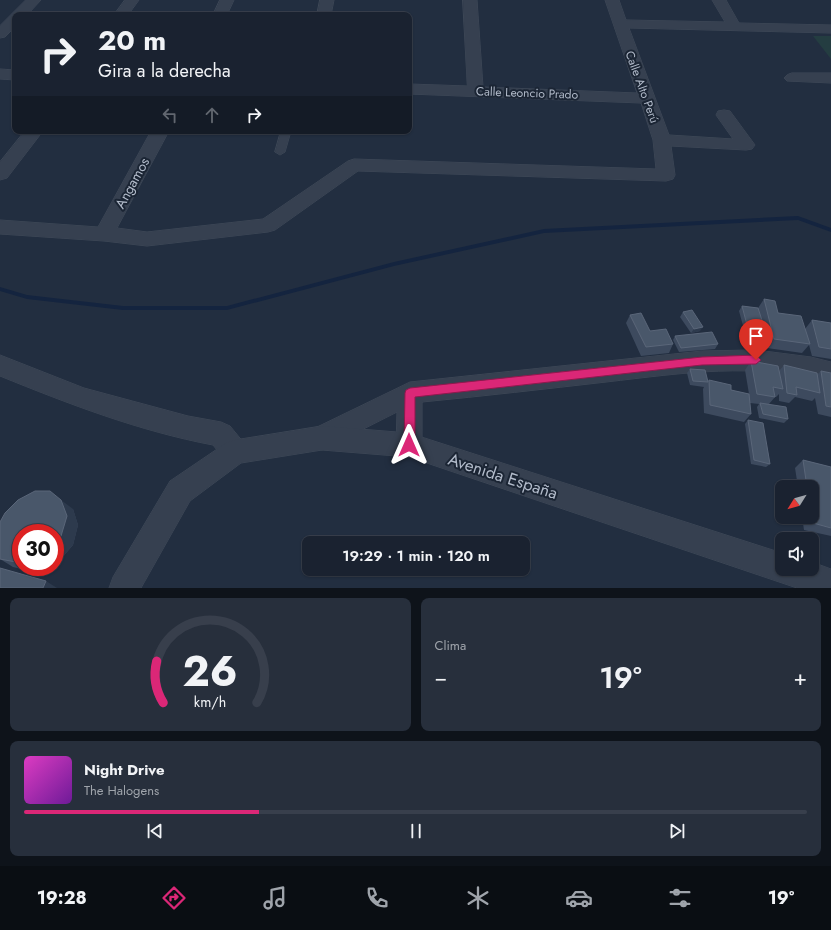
<!DOCTYPE html>
<html lang="es">
<meta charset="utf-8">
<style>
body{margin:0;font-family:Jost,sans-serif;background:#272f3c;color:#f1f3f6;height:100vh;display:flex;flex-direction:column;font-size:15px;white-space:nowrap}
*{box-sizing:border-box;margin:0}
p{font-size:13px;color:#9fa4ab}
.icon{flex:none;width:22px;height:22px;fill:none;stroke:currentColor;stroke-width:2;stroke-linecap:round;stroke-linejoin:round}
.map{position:relative;height:588px;overflow:hidden}
.details{display:flex;flex-direction:column;gap:10px;padding:10px;background:#0e131a;flex:1}
.details>*{flex:none}
.guide{position:absolute;left:12px;top:12px;width:400px;height:122px;border-radius:8px;box-shadow:0 1px 3px #0004,0 0 0 1px #383f4c;background:#1a2230;color:#f1f3f6;overflow:hidden}
.needle{width:26px;rotate:233deg}
.fabs{position:absolute;left:775px;top:480px;display:grid;gap:8px}
.fabs a{display:grid;place-items:center;width:44px;height:44px;border-radius:8px;background:#1a2230;box-shadow:0 1px 3px #0004,0 0 0 1px #383f4c;font-size:20px}
.speed{position:absolute;left:12px;top:524px;display:flex;gap:8px;font-size:20px;font-weight:700;text-align:center}
.speed>*{display:grid;place-content:center;width:52px;height:52px;border-radius:50%;background:#1a2230;box-shadow:0 1px 3px #0004,0 0 0 1px #383f4c;line-height:1}
.speed .limit{border:6px solid #d22;background:#fff;color:#111}
.pin{position:absolute;display:grid;place-items:center;width:34px;height:34px;color:#fff;margin:-41px -17px;border-radius:50% 50% 50% 0;rotate:-45deg;box-shadow:0 0 4px #0007}
.pin .icon{rotate:45deg}
.me{position:absolute;width:44px;margin:-22px;rotate:0deg;stroke-linejoin:round;filter:drop-shadow(0 0 3px #0008)}
.turn{display:flex;align-items:center;gap:14px;height:84px;padding:0 20px;font-size:18px}
.turn .icon{width:52px;height:52px;stroke-width:2.5}
.turn b{display:block;font-size:28px;line-height:34px}
.lanes{display:flex;align-items:center;height:38px;padding:0 20px;background:#0003;justify-content:center;gap:20px;direction:ltr}
.lanes .off{opacity:.35}
.big{font-size:30px;font-weight:600;line-height:1.1}
.details .tile{flex:1;display:flex;flex-direction:column;justify-content:center;gap:6px;min-width:0;padding:0 14px;border-radius:8px;background:#272f3c}
.details .dial{align-items:center;gap:0}
.dial svg{height:104px;overflow:visible;fill:none;stroke:#383f4c;stroke-width:7;stroke-linecap:round;text-anchor:middle}
.dial text{fill:#f1f3f6;stroke:none}
.song{display:flex;align-items:center;gap:12px}
.cover{width:48px;height:48px;border-radius:6px;background:linear-gradient(135deg,hsl(310 70% 55%),hsl(280 70% 35%))}
.played{height:4px;border-radius:2px;background:linear-gradient(90deg,#db2777 30%,#383f4c 30%)}
.keys{display:flex;justify-content:space-around;direction:ltr}
.heat{display:flex;justify-content:space-between;align-items:center;font-size:22px;direction:ltr}
.details .tiles{flex:1;display:grid;gap:10px;grid-template-columns:1fr 1fr}
.tile:last-child{grid-column:span 2}
.trip{position:absolute;left:302px;top:536px;width:228px;height:40px;border-radius:8px;background:#1a2230;box-shadow:0 1px 3px #0004,0 0 0 1px #383f4c;font-weight:600;line-height:40px;text-align:center}
.tab-bar{display:flex;height:64px;justify-content:space-around;align-items:center;background:#0a0e13;color:#9fa4ab}
.tab-bar .icon{width:28px;height:28px}
.tab-bar .active{color:#db2777}
.tab-bar b{font-size:18px;color:#f1f3f6}
.map>svg:first-child{display:block}
.green{fill:#243d41}
.lines{fill:none;stroke-linecap:round;stroke-linejoin:round}
.stream{fill:#14243f;fill-rule:evenodd}
.service-casing{stroke:#3f4958;stroke-width:1}
.minor-casing{stroke:#3f4958;stroke-width:1}
.tertiary-casing{stroke:#3f4958;stroke-width:1}
.service{fill:#364050;fill-rule:evenodd}
.minor{fill:#364050;fill-rule:evenodd}
.tertiary{fill:#364050;fill-rule:evenodd}
.wall{fill:#3d4a5e}
.shaded-wall{fill:#2d3a4d}
.building{fill:#49576a;stroke:#5a6679}
.route{fill:#db2777;stroke:#8e194d}
.labels{text-anchor:middle;stroke-width:4;stroke-linejoin:round;paint-order:stroke}
.far-street-label{font-size:12px;fill:#b2bbca;stroke:#1b2534}
.street-label{font-size:14px;fill:#b2bbca;stroke:#1b2534}
.near-street-label{font-size:17px;fill:#b2bbca;stroke:#1b2534}
</style>
<div class="map">
<svg width="831" height="588" viewBox="0 0 831 588">
<rect width="100%" height="100%" fill="#222e40"/>
<polygon class="green" points="813,36 831,36 831,59"/>
<g class="lines">
<polygon class="stream" points="798,216 831,228 831,232 798,220 544,233 394,266 227,310 123,310 27,299 0,291 0,287 27,295 123,306 227,306 394,262 544,229"/>
<g class="service-casing">
<polygon id="service" points="281,131 291,131 285,152 280,155 275,152"/>
</g>
<g class="minor-casing">
<g id="minor">
<polygon points="26,0 41,0 27,15 15,15 15,27 5,37 0,38 0,26"/>
<polygon points="125,0 139,0 128,15 114,15"/>
<polygon points="220,0 234,0 227,15 213,15"/>
<polygon points="320,0 334,0 331,15 317,15"/>
<polygon points="463,0 477,0 483,87 637,93 605,0 619,0 626,20 725,22 712,0 726,0 739,23 831,25 831,33 629,28 669,135 733,139 716,115 718,111 724,110 730,111 755,145 752,149 746,150 671,146 675,175 673,179 666,181 358,171 275,230 268,232 147,246 104,241 0,234 0,220 98,227 151,131 169,131 117,228 147,232 263,219 348,161 354,159 656,169 653,140 641,103 409,94 409,84 467,86"/>
<polygon points="0,69 15,70 15,80 0,79"/>
<polygon points="792,73 831,73 831,83 787,81 784,78 787,75"/>
<polygon points="25,131 43,131 7,178 0,180 0,162"/>
<path d="M 756,350 L 811,357 L 831,362 L 831,382 C 753,362 684,373 606,382 C 545,389 484,396 422,402 L 422,445 L 418,454 L 409,457 L 400,454 L 396,445 L 397,412 L 322,450 L 313,447 L 309,438 L 313,429 L 410,382 L 702,351 Z"/>
<path d="M 0,355 L 84,388 L 188,416 L 221,422 L 230,426 L 244,443 L 248,452 L 244,461 L 235,464 L 226,461 L 213,445 C 139,431 69,404 0,376 Z"/>
</g>
</g>
<g class="tertiary-casing">
<polygon id="tertiary" points="322,426 409,433 782,553 782,569 812,569 812,562 831,569 831,588 797,588 409,457 322,450 241,463 190,501 141,588 109,588 113,577 170,481 226,443 235,440"/>
</g>
<use href="#service" class="service"/>
<use href="#minor" class="minor"/>
<use href="#tertiary" class="tertiary"/>
</g>
<g class="wall">
<polygon points="764,299 778,313 805,329 812,320 831,323 831,359 812,356 809,345 802,353 767,348 767,345 766,346 748,344 739,311 742,306 758,308"/>
<polygon points="683,312 700,331 691,333 680,317"/>
<polygon points="630,315 650,331 673,344 669,353 641,356 626,323"/>
<polygon points="675,336 718,344 715,349 679,352 673,340"/>
<polygon points="751,361 779,371 784,365 817,375 821,371 831,373 831,417 818,414 815,398 812,401 795,397 789,403 779,401 779,394 776,397 775,397 769,404 788,419 784,423 759,418 757,407 759,404 750,403 751,414 744,422 704,413 703,389 704,387 690,385 687,373 690,369 707,382 709,380 731,390 749,394 745,370"/>
<polygon points="748,420 770,464 766,467 751,464 745,424"/>
<polygon points="803,460 831,467 831,536 804,530 802,517 812,517 812,487 798,487 795,468"/>
<polygon points="73,509 78,525 73,545 60,560 21,533 21,567 49,567 47,568 34,572 13,567 0,559 0,522"/>
</g>
<g class="shaded-wall">
<polygon points="703,327 700,331 691,333 694,329"/>
<polygon points="61,500 73,509 78,525 73,545 60,560 55,564 55,543"/>
<polygon points="26,567 49,567 47,568 34,572"/>
<polygon points="46,581 57,588 43,588"/>
</g>
<g class="building">
<polygon points="764,299 775,301 778,313 801,316 810,344 774,339"/>
<polygon points="742,306 758,308 769,342 751,340"/>
<polygon points="692,310 703,327 694,329 683,312"/>
<polygon points="641,313 650,331 666,329 673,344 646,347 630,315"/>
<polygon points="812,320 831,323 831,349 819,347"/>
<polygon points="712,332 718,344 681,348 675,336"/>
<polygon points="751,361 778,366 783,389 773,387 775,397 757,394"/>
<polygon points="784,365 817,373 820,393 796,387 797,395 787,393"/>
<polygon points="690,369 705,370 708,382 693,381"/>
<polygon points="821,371 831,373 831,407 826,406"/>
<polygon points="709,380 731,385 731,390 749,394 751,414 710,405"/>
<polygon points="760,403 786,407 788,419 763,414"/>
<polygon points="748,420 763,423 770,464 754,460"/>
<polygon points="803,460 831,467 831,528 813,523 812,517 812,487 807,487"/>
<polygon points="35,491 50,491 61,500 67,516 61,536 55,543 55,533 21,533 21,563 0,559 0,522 5,513 18,500"/>
<polygon points="0,568 46,581 43,588 0,588"/>
</g>
<polygon class="route" points="756,355 761,360 756,364 702,365 415,397 415,445 413,449 409,450 405,449 404,445 405,393 406,390 410,388 702,357"/>
<g class="labels">
<g class="far-street-label">
<text transform="translate(642 87) rotate(70)" y="4">Calle Alto Perú</text>
<text transform="translate(527 93) rotate(2)" y="4">Calle Leoncio Prado</text>
</g>
<g class="street-label">
<text transform="translate(132 183) rotate(-61)" y="5">Angamos</text>
</g>
<g class="near-street-label">
<text transform="translate(503 476) rotate(18)" y="6">Avenida España</text>
</g>
</g>
</svg>
<div class="fabs">
<a><svg class="needle" viewBox="-14 -14 28 28"><path d="M0-13l5 13h-10z" fill="#e53935"/><path d="M0 13l5-13h-10z" fill="#9fa4ab"/></svg></a>
<a><svg class="icon" aria-label="sound" viewBox="0 0 24 24"><path d="M4 9h4l5-4v14l-5-4H4zM17 9q2 3 0 6"/></svg></a>
</div>
<div class="speed"><div class="limit">30</div></div>
<div class="pin" style="left:756px;top:360px;background:#d93025"><svg class="icon" aria-label="arrive" viewBox="0 0 24 24"><path d="M6 21V4h12l-3 4 3 4H6"/></svg></div>
<svg class="me" style="left:409px;top:445px" viewBox="-20 -20 40 40"><path d="M0-17L14 15 0 8-14 15z" fill="#db2777" stroke="#fff" stroke-width="4"/></svg>
<div class="trip">19:29 · 1 min · 120 m</div>
<div class="guide">
<div class="turn"><svg class="icon" aria-label="right" viewBox="0 0 24 24"><path d="M7 20v-9h11M14 6l5 5-5 5"/></svg><div><b>20 m</b>Gira a la derecha</div></div>
<div class="lanes"><svg class="icon off" aria-label="left" viewBox="0 0 24 24"><path d="M17 20v-9H6M10 6l-5 5 5 5"/></svg><svg class="icon off" aria-label="ahead" viewBox="0 0 24 24"><path d="M12 20V5M6 11l6-6 6 6"/></svg><svg class="icon" aria-label="right" viewBox="0 0 24 24"><path d="M7 20v-9h11M14 6l5 5-5 5"/></svg></div>
</div>
</div>
<section class="details">
<div class="tiles">
<div class="tile dial"><svg viewBox="0 0 100 80">
<path d="M14 69A42 42 0 1 1 86 69"/>
<path d="M14 69A42 42 0 0 1 9 37" stroke="#db2777"/>
<text x="50" y="56" font-size="32" font-weight="700">26</text>
<text x="50" y="72" font-size="11">km/h</text>
</svg></div>
<div class="tile"><p>Clima</p>
<div class="heat"><a>−</a><b class="big">19°</b><a>+</a></div>
</div>
<div class="tile">
<div class="song"><i class="cover"></i><div><b>Night Drive</b><p>The Halogens</p></div></div>
<div class="played"></div>
<div class="keys"><svg class="icon" aria-label="previous" viewBox="0 0 24 24"><path d="M18 5L8 12l10 7zM5 5v14"/></svg><svg class="icon" aria-label="pause" viewBox="0 0 24 24"><path d="M8 5v14M16 5v14"/></svg><svg class="icon" aria-label="next" viewBox="0 0 24 24"><path d="M6 5l10 7-10 7zM19 5v14"/></svg></div>
</div>
</div>
</section>
<nav class="tab-bar">
<b>19:28</b>
<svg class="icon active" aria-label="directions" viewBox="0 0 24 24"><path d="M12 3l9 9-9 9-9-9zM9 14v-3h6M13 9l2 2-2 2"/></svg>
<svg class="icon" aria-label="music" viewBox="0 0 24 24"><path d="M9 18V5l10-2v13"/><circle cx="6" cy="18" r="3"/><circle cx="16" cy="16" r="3"/></svg>
<svg class="icon" aria-label="phone" viewBox="0 0 24 24"><path d="M5 4h4l2 5-3 2q2 4 5 5l2-3 5 2v4C11 20 4 13 5 4z"/></svg>
<svg class="icon" aria-label="climate" viewBox="0 0 24 24"><path d="M12 3v18M4 7l16 10M4 17L20 7"/></svg>
<svg class="icon" aria-label="car" viewBox="0 0 24 24"><path d="M5 17H2v-5l4-1 3-4h7l3 4 3 1v5h-3M9 17h6M6 11h13"/><circle cx="7" cy="17" r="2"/><circle cx="17" cy="17" r="2"/></svg>
<svg class="icon" aria-label="filters" viewBox="0 0 24 24"><path d="M4 7h16M4 17h16"/><circle cx="9" cy="7" r="2"/><circle cx="15" cy="17" r="2"/></svg>
<b>19°</b>
</nav>
